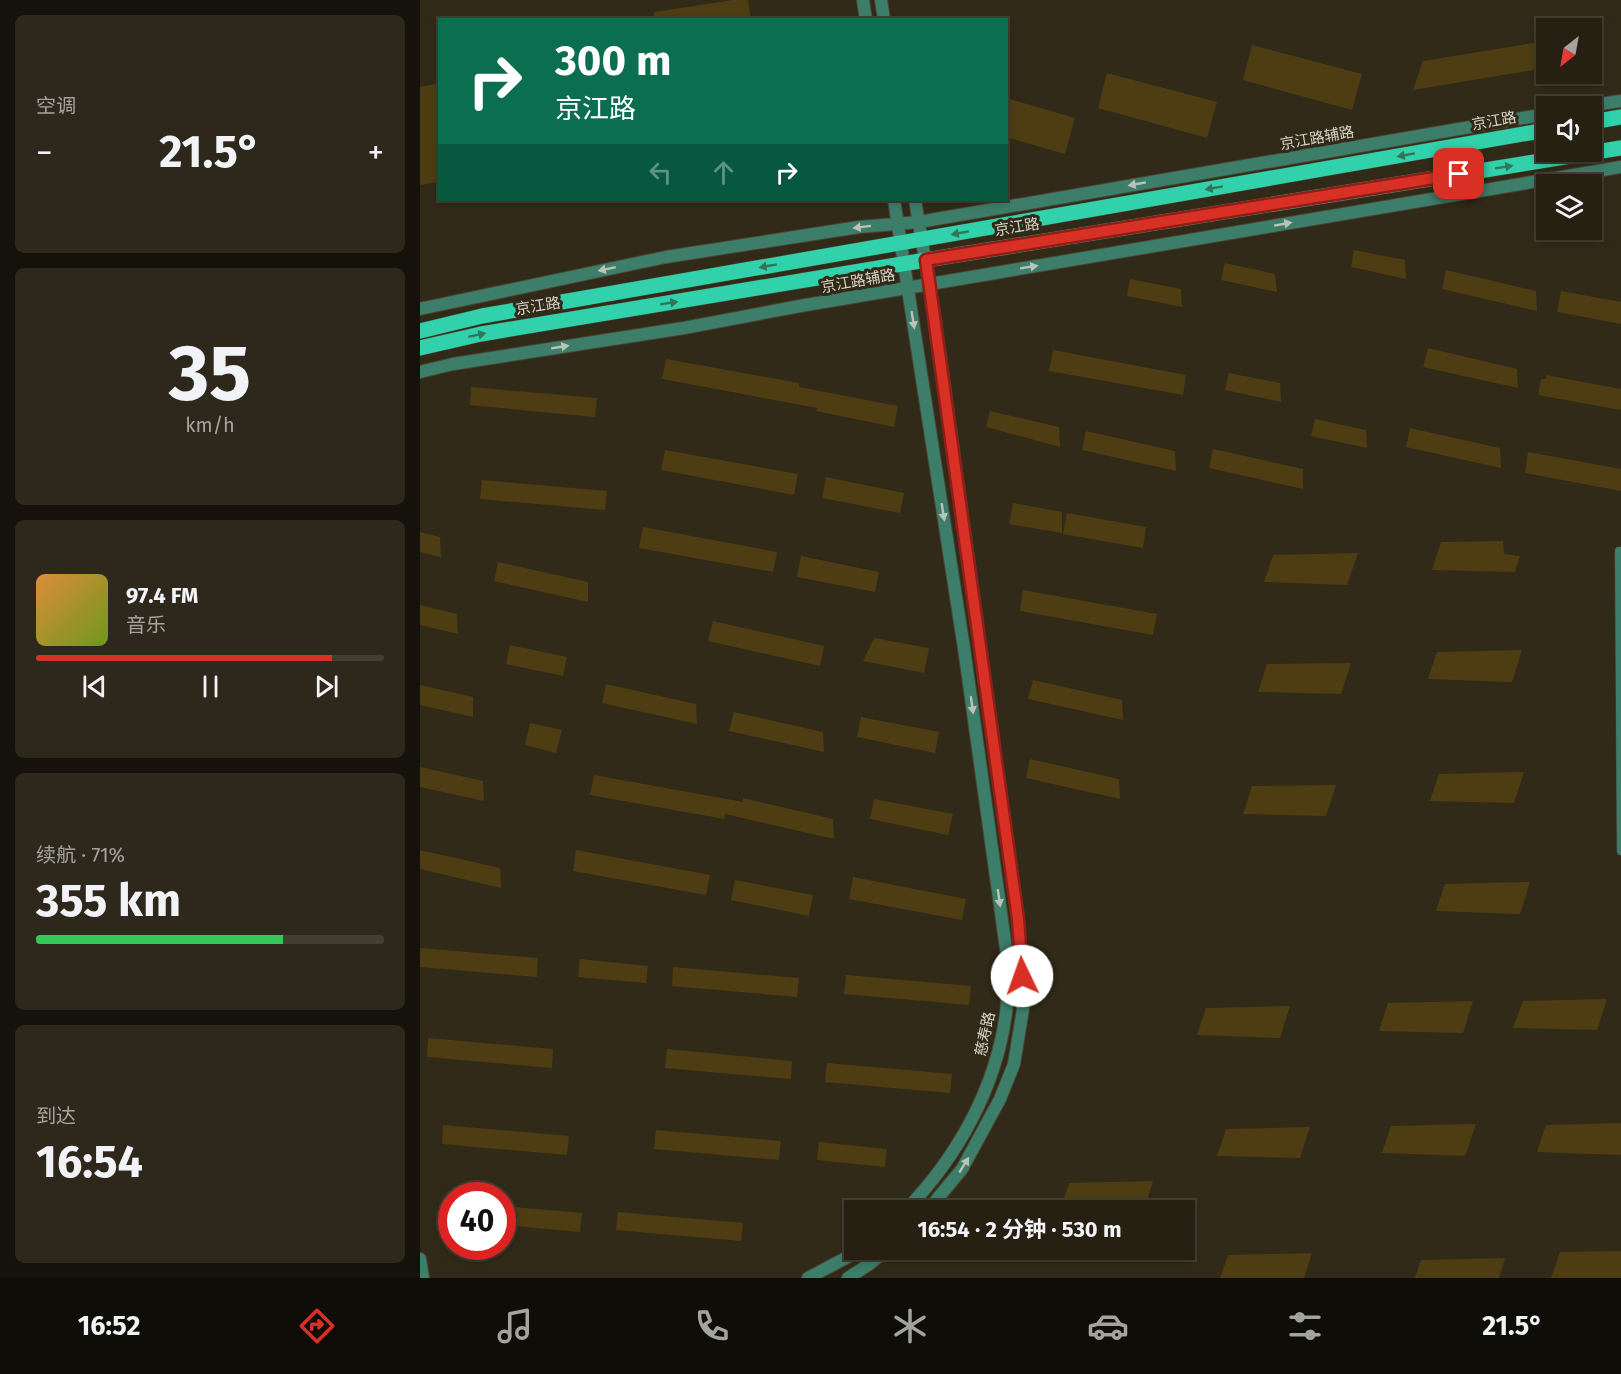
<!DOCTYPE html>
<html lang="zh">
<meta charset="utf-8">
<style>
body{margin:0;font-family:"Fira Sans","Noto Sans SC",sans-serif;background:#2d281b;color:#f1f3f6;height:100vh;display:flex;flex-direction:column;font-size:22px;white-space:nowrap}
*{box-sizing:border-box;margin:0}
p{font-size:20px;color:#a3a39f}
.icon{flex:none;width:33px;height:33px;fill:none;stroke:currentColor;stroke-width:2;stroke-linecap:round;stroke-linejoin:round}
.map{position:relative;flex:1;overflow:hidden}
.sheet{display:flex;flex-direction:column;gap:15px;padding:15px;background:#14120a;width:420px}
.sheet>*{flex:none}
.top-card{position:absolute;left:18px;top:18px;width:570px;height:183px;border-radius:0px;box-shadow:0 3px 9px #0003,0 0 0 2px #423e32;background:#0b6e4f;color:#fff;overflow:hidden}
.needle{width:39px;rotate:211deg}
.fabs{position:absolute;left:1116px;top:18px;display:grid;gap:12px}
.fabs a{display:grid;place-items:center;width:66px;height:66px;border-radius:0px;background:#252012;box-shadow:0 3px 9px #0003,0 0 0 2px #423e32;font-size:30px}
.speed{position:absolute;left:18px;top:1182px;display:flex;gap:12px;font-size:30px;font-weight:700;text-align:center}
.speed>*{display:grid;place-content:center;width:78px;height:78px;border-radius:50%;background:#252012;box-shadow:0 3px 9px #0003,0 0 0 2px #423e32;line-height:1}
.speed .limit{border:9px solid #d22;background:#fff;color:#111}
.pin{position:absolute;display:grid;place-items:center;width:51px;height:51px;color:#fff;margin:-26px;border-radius:12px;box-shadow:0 3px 9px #0006}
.me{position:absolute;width:66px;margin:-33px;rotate:357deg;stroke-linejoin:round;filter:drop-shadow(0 0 4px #0008)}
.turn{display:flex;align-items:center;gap:21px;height:126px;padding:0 18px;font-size:27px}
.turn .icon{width:78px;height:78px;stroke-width:2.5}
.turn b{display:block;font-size:42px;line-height:51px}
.lanes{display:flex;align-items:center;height:57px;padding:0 18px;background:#0003;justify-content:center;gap:30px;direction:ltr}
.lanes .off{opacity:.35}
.big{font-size:45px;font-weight:700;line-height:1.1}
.sheet .widget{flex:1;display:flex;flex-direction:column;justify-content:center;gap:9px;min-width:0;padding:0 21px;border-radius:9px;background:#2d281b}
.sheet .dial{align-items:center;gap:0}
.dial b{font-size:78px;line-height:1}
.song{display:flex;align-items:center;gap:18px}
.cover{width:72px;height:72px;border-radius:9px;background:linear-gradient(135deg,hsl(30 70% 55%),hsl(80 70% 35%))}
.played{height:6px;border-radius:3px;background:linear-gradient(90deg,#d93025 85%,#423e32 85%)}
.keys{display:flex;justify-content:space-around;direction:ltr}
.heat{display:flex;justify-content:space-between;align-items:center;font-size:33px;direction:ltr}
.charge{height:9px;border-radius:4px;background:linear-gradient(90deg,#34c759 71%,#423e32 0)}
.trip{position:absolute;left:424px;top:1200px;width:351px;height:60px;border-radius:0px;background:#252012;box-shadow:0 3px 9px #0003,0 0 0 2px #423e32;font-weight:700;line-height:60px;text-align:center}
.tab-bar{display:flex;height:96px;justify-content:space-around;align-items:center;background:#0f0d07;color:#a3a39f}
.tab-bar .icon{width:42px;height:42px}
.tab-bar .current{color:#d93025}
.tab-bar b{font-size:27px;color:#f1f3f6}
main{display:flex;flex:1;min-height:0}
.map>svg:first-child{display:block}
.building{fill:#4e3d13}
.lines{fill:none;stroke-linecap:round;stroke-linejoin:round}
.service-casing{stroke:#4c4534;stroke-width:9}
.minor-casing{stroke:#4c4534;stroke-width:14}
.tertiary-casing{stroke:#4c4534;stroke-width:14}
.primary-casing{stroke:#4c4534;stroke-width:16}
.service{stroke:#3d7e6b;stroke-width:8}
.minor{stroke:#3d7e6b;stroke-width:12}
.tertiary{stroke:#3d7e6b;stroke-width:12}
.primary{stroke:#31d2ab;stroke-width:15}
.oneway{fill:#31765a}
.oneway2{fill:#bac3b6}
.route-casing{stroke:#8d1f18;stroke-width:15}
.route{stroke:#d93025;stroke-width:10}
.labels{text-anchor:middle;stroke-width:6;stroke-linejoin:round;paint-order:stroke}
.street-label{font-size:15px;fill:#d9d4c9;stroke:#312a18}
</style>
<main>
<section class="sheet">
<div class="widget"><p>空调</p>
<div class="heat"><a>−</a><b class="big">21.5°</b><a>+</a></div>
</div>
<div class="widget dial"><b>35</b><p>km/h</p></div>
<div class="widget">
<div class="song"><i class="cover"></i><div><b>97.4 FM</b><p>音乐</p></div></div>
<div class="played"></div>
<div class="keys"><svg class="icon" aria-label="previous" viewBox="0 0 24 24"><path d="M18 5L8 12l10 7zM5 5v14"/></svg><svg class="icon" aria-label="pause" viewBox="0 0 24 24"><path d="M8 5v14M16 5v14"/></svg><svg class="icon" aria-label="next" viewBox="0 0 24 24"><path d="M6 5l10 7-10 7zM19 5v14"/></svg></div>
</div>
<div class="widget"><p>续航 · 71%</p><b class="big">355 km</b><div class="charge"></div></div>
<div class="widget"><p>到达</p><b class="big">16:54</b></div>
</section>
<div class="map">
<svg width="1201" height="1278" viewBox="0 0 1201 1278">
<rect width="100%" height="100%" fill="#312a18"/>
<g class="building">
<polygon points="313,0 328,0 331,20 234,20 234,12"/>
<polygon points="1126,41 1126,68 993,90 1003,61"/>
<polygon points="832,45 942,74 932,110 823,80"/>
<polygon points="687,73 797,102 787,138 678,108"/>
<polygon points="20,83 20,182 0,185 0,87"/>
<polygon points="586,98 655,118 645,154 586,137"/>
<polygon points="934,250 985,260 986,279 931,267"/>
<polygon points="805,263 855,274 857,292 801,280"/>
<polygon points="1026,270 1116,291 1117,311 1022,289"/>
<polygon points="710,279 761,289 762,307 707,296"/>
<polygon points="1141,291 1201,302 1201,324 1137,312"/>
<polygon points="1008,348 1097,369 1098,388 1003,367"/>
<polygon points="633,350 766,375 763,395 629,371"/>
<polygon points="246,359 379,383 379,387 478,406 474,427 396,411 397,408 242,379"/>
<polygon points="809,373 860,383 861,402 805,390"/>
<polygon points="1126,375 1201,389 1201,410 1118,395 1121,379 1126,379"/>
<polygon points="51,387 177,398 175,417 50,405"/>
<polygon points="570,411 639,427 640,447 566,427"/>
<polygon points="895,419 946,430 947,448 891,436"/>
<polygon points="990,428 1080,448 1081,468 986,447"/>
<polygon points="666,431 755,451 756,471 662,450"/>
<polygon points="793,449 883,469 883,489 789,468"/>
<polygon points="245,450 378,474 374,495 241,470"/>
<polygon points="1108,452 1201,469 1201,491 1105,473"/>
<polygon points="406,477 484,493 480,513 402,498"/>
<polygon points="62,480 187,491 185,510 60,499"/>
<polygon points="593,503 642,512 642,533 589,524"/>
<polygon points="647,513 726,527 723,548 643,534"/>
<polygon points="223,527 357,552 353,572 219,548"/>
<polygon points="0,532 20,537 21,557 0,552"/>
<polygon points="1083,541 1084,554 1100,556 1095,572 1012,570 1021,542"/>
<polygon points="938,553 927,585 844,582 853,555"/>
<polygon points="381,556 459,572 455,592 377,577"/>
<polygon points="78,562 168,582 168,602 74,581"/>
<polygon points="603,590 737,614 733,635 600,611"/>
<polygon points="0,605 37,614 38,634 0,625"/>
<polygon points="293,621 404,646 400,666 288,641"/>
<polygon points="454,638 509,648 504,673 443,661"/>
<polygon points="90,645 147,657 143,676 86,664"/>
<polygon points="1102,650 1092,682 1008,679 1017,652"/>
<polygon points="931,663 921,694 838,692 847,664"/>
<polygon points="613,680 702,700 703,720 608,699"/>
<polygon points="186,684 276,704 277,724 182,703"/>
<polygon points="0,685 53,697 53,717 0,705"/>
<polygon points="314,712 403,732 404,752 309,731"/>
<polygon points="441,717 519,732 515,753 437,737"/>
<polygon points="110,723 142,730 136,753 105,745"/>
<polygon points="610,759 699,779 700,799 606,778"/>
<polygon points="0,767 63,781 64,801 0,787"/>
<polygon points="1104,772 1094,803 1010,801 1019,774"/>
<polygon points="174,775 323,802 323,798 413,819 414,839 305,814 304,819 170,795"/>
<polygon points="916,785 906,816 823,814 832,786"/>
<polygon points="454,799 533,814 528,835 450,819"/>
<polygon points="0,850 80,868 81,888 0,869"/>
<polygon points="156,850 290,875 286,895 153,871"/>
<polygon points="433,877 546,899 542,920 429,899"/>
<polygon points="315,880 393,895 389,916 311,900"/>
<polygon points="1110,882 1100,914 1016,911 1025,884"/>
<polygon points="0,948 118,958 117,977 0,967"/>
<polygon points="160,959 228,966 226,983 158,977"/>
<polygon points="253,967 379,978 377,997 252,986"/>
<polygon points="426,975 551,986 549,1005 424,994"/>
<polygon points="1187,999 1177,1030 1093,1028 1103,1001"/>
<polygon points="1053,1001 1043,1033 959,1031 968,1003"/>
<polygon points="870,1006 860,1038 777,1035 786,1008"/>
<polygon points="8,1038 133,1049 132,1068 7,1057"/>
<polygon points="247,1049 372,1061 371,1079 245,1068"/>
<polygon points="407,1063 532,1074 530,1093 405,1082"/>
<polygon points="1201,1123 1201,1155 1117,1152 1126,1125"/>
<polygon points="1056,1124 1045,1156 962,1153 971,1126"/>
<polygon points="23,1125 149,1136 147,1155 22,1144"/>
<polygon points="890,1127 880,1158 797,1156 806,1129"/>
<polygon points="236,1130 361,1141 359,1160 234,1149"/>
<polygon points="399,1142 467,1149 465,1167 397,1160"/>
<polygon points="733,1181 724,1210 640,1210 649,1183"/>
<polygon points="82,1206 162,1213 160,1232 82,1225"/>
<polygon points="198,1212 323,1223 321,1241 196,1230"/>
<polygon points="1201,1251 1201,1278 1131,1278 1140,1252"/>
<polygon points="892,1253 884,1278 800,1278 808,1255"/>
<polygon points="1085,1258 1079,1278 995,1278 1001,1260"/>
</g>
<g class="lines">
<g class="service-casing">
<polyline id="service" points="1201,551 1199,551 1201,851"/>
</g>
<g class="minor-casing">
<g id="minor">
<polyline points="1167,106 1201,101"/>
<polyline points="0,309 246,257 439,227 499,222 1126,114"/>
<polyline points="0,372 33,364 264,328 380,306 1201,167"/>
</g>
</g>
<g class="tertiary-casing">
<g id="tertiary">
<polyline points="443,0 446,20"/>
<polyline points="461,0 464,20"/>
<path d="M 474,200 L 544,648 L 588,963 C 587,979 588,997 586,1013 C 576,1088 538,1156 486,1210"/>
<polyline points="495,200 515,319 598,919 603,1009 594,1064 580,1099 542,1169 508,1210"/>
<polyline points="0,1259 3,1278"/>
<polyline points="388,1278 441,1250"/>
<polyline points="428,1278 448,1265 467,1250"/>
</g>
</g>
<g class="primary-casing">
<g id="primary">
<polyline points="1172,122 1201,117"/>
<polyline points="0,331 62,316 1126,130"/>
<polyline points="0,348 61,334 506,260 1201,148"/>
</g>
</g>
<use href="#service" class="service"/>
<use href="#minor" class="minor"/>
<use href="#tertiary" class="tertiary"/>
<use href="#primary" class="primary"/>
</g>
<defs><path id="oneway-solid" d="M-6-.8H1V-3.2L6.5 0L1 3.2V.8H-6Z" transform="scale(1.5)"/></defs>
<g class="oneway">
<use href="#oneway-solid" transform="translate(986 155) rotate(170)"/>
<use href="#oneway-solid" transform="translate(1084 167) rotate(-9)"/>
<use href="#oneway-solid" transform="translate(794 188) rotate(170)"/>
<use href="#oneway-solid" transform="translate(540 233) rotate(170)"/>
<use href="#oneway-solid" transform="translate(348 266) rotate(170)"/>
<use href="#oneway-solid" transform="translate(249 303) rotate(-9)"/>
<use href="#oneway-solid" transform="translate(57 335) rotate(-12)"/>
</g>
<g class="oneway2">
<use href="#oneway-solid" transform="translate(717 184) rotate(170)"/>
<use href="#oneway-solid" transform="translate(863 224) rotate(-10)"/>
<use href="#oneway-solid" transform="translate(442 227) rotate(173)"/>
<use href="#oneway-solid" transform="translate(609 267) rotate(-9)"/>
<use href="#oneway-solid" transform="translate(187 269) rotate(168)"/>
<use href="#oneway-solid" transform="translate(493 320) rotate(81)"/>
<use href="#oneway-solid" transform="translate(140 347) rotate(-9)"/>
<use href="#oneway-solid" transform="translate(523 512) rotate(81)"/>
<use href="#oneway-solid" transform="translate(552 705) rotate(82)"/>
<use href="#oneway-solid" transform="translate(579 898) rotate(82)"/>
<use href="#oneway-solid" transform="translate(544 1165) rotate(-58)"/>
</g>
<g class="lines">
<g class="route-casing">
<polyline id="route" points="602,976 598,919 506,260 1039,174"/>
</g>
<use href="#route" class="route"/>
</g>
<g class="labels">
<g class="street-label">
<text transform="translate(1074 121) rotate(-10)" y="5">京江路</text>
<text transform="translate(897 138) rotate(-10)" y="5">京江路辅路</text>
<text transform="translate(597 227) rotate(-9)" y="5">京江路</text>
<text transform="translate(438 281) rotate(-10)" y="5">京江路辅路</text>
<text transform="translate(118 306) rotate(-9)" y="5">京江路</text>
<text transform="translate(565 1034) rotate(-78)" y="5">慈寿路</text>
</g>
</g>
</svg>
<div class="fabs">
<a><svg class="needle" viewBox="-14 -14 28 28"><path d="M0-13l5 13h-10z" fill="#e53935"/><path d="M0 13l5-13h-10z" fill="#a3a39f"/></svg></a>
<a><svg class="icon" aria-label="sound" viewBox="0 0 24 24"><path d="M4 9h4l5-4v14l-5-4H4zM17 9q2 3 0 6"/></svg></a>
<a><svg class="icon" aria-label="layers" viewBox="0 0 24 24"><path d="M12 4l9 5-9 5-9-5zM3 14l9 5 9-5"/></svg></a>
</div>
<div class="speed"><div class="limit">40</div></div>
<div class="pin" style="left:1039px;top:174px;background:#d93025"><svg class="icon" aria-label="arrive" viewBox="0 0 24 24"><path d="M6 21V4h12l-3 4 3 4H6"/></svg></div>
<svg class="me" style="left:602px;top:976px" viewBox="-20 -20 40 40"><circle r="19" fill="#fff"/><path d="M0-13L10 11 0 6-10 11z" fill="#d93025"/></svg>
<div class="trip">16:54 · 2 分钟 · 530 m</div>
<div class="top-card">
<div class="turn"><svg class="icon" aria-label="right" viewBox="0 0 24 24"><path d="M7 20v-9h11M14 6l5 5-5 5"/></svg><div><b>300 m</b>京江路</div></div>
<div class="lanes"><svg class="icon off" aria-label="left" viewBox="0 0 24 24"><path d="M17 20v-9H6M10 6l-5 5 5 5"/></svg><svg class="icon off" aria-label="ahead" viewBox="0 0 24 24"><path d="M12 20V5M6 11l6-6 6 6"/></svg><svg class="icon" aria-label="right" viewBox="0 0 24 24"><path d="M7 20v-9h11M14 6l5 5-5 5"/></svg></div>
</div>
</div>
</main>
<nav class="tab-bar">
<b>16:52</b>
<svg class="icon current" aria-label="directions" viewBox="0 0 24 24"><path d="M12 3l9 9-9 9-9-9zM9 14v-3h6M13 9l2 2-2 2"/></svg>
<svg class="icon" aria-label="music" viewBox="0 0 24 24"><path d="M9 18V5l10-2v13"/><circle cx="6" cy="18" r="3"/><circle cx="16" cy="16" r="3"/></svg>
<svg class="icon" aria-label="phone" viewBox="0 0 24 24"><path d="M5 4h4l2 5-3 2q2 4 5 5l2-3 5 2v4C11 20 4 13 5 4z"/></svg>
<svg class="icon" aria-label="climate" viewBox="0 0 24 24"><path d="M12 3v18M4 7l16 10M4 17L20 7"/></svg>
<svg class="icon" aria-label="car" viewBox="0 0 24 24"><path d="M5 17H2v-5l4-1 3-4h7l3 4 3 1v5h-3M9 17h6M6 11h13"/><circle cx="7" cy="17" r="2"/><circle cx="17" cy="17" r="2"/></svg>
<svg class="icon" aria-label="filters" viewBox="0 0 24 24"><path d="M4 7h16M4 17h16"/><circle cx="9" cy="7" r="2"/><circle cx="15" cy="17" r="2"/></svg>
<b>21.5°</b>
</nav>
